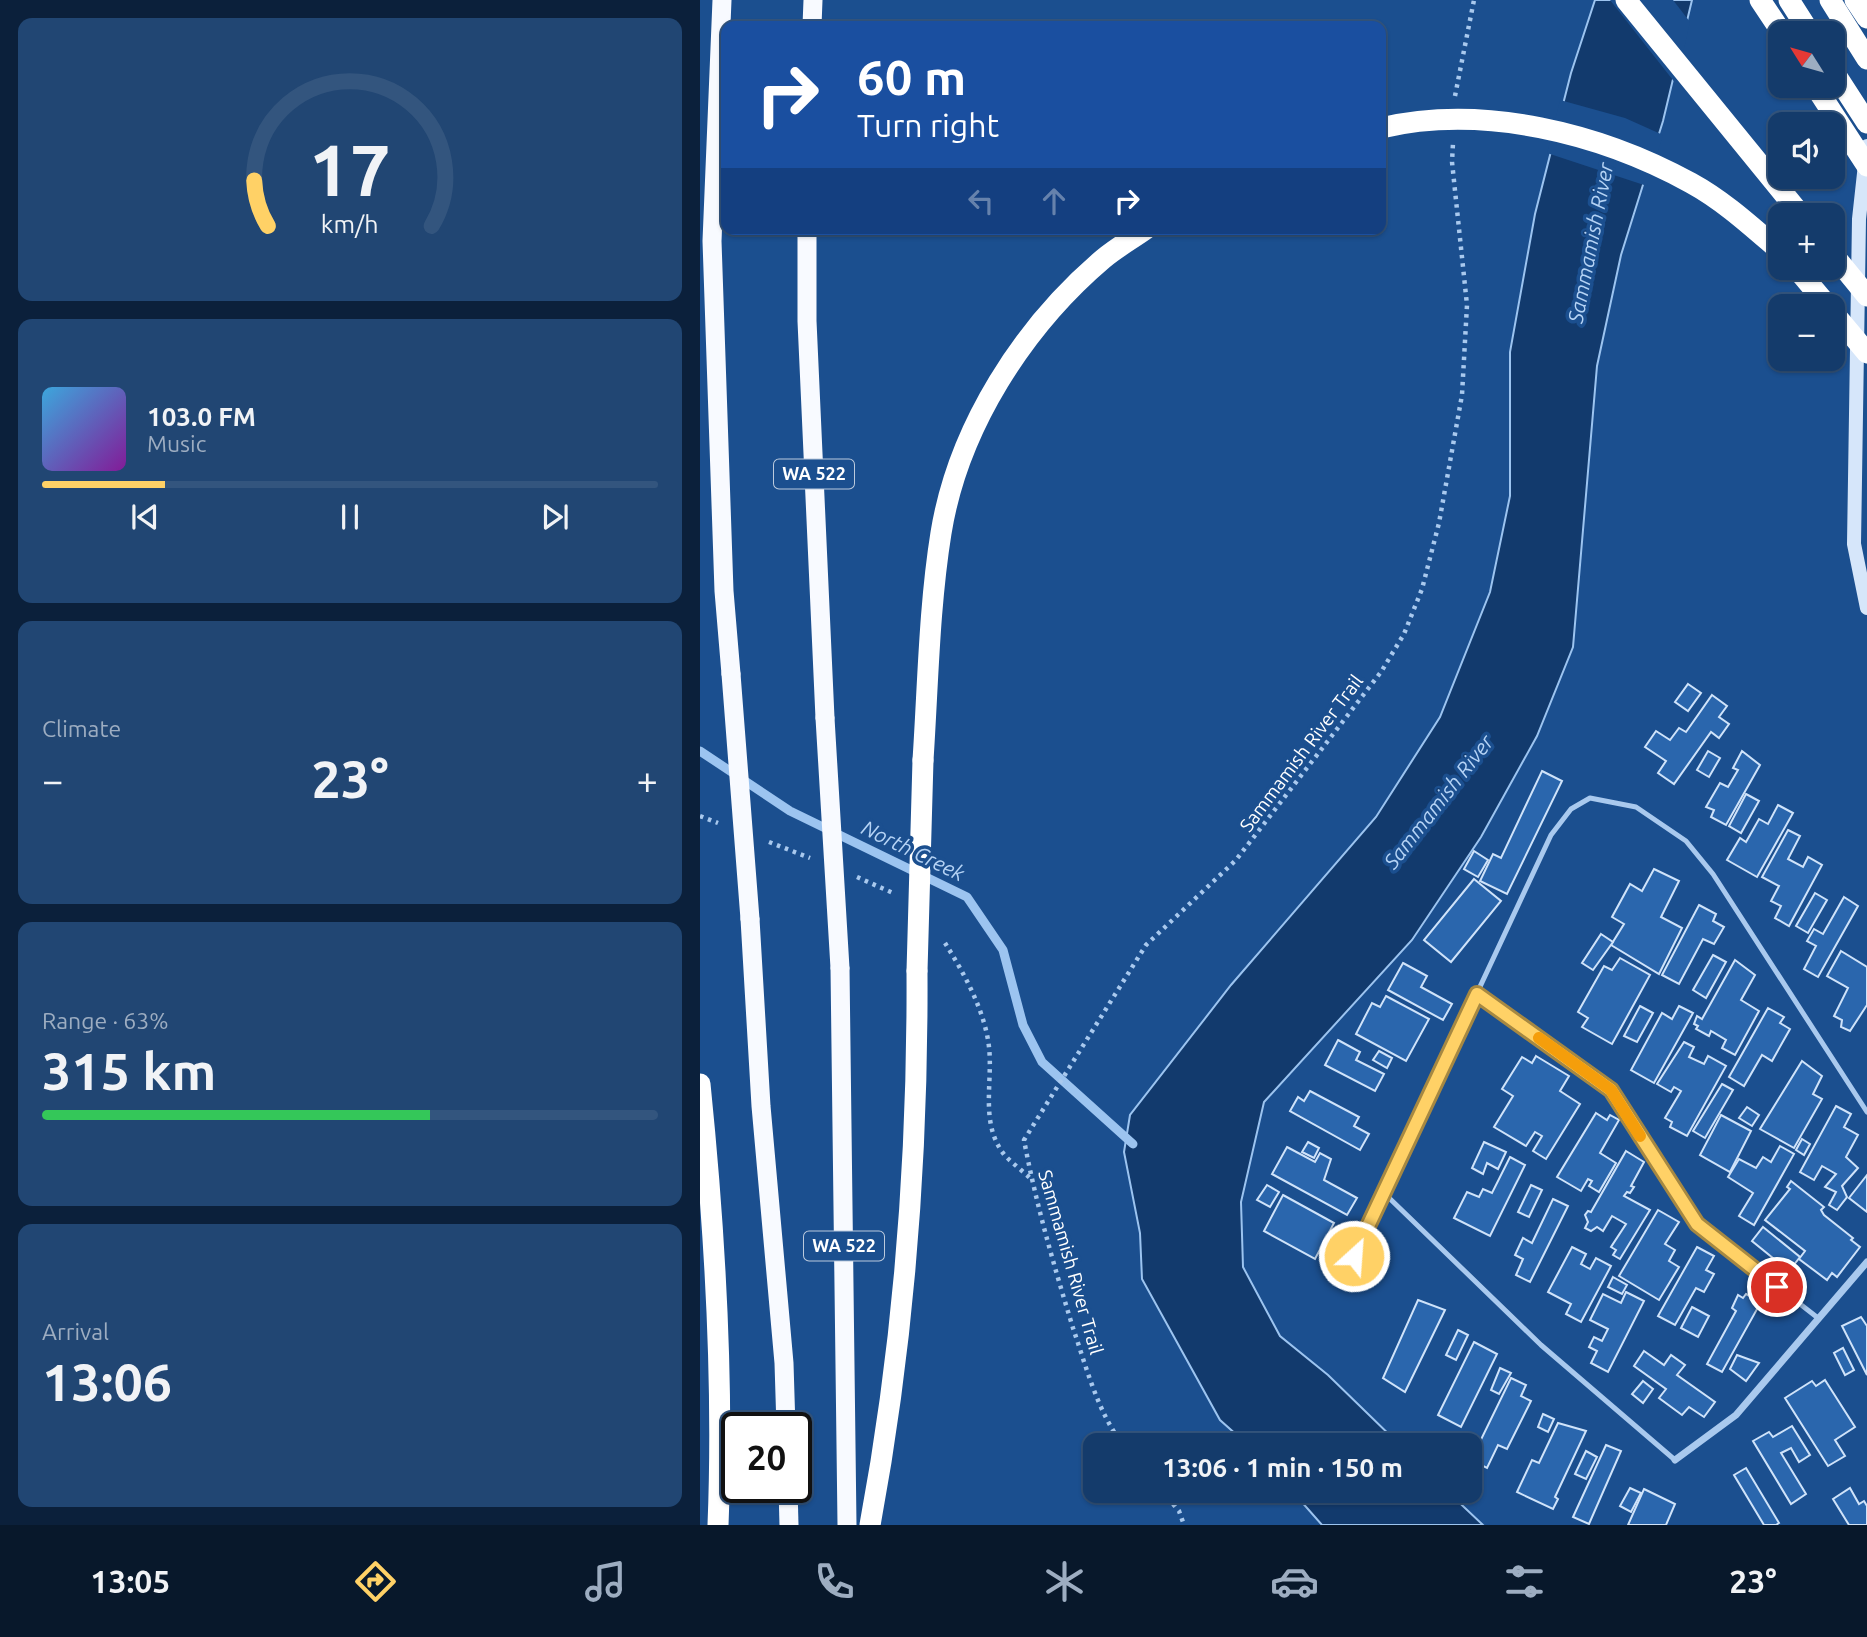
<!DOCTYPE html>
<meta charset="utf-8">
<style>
body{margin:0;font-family:Ubuntu,sans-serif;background:#214673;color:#f1f3f6;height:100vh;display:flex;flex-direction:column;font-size:26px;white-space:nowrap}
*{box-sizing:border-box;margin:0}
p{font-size:23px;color:#9dadc1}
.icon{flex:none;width:38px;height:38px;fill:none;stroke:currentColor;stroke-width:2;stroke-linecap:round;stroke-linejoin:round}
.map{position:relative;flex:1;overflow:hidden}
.side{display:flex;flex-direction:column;gap:18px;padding:18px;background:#0b203b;width:700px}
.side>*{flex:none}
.guide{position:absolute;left:21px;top:21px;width:665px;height:214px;border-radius:14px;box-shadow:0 2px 5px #0004,0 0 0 2px #33557e;background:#1a4fa0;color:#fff;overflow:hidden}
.needle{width:46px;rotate:307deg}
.buttons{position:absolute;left:1068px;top:21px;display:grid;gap:14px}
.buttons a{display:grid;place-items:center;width:77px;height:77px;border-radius:14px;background:#143b6b;box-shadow:0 2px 5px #0004,0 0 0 2px #33557e;font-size:35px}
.speed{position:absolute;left:21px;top:1412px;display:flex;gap:14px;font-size:35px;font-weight:700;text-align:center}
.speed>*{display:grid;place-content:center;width:91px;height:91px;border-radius:50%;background:#143b6b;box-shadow:0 2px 5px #0004,0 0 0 2px #33557e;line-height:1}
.speed .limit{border:4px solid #111;border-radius:10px;background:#fff;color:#111}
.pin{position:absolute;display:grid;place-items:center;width:60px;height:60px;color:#fff;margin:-30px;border:4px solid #fff;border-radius:50%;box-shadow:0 2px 7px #0007}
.me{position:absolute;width:77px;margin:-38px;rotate:26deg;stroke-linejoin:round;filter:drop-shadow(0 0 5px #0008)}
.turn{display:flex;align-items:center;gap:24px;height:147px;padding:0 21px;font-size:32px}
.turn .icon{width:91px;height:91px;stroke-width:2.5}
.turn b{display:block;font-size:49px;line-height:60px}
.lanes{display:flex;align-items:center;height:66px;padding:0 21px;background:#0003;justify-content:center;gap:35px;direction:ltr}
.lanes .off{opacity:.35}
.big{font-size:52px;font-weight:700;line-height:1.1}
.side .widget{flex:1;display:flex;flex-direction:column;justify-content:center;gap:10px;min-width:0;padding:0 24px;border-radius:14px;background:#214673}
.side .dial{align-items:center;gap:0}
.dial svg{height:182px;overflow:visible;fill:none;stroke:#33557e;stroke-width:7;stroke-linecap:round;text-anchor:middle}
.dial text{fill:#f1f3f6;stroke:none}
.song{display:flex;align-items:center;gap:21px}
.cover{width:84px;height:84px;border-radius:10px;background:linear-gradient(135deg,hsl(200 70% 55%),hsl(290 70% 35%))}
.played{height:7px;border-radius:4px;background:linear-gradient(90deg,#ffd166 20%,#33557e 20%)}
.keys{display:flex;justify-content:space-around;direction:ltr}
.heat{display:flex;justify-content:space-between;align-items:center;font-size:38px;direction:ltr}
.charge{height:10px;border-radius:5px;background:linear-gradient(90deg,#34c759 63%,#33557e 0)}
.trip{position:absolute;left:383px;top:1433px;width:399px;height:70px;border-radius:14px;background:#143b6b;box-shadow:0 2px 5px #0004,0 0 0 2px #33557e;font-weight:700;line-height:70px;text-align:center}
.dock{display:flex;height:112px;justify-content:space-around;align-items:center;background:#08182b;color:#9dadc1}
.dock .icon{width:49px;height:49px}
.dock .active{color:#ffd166}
.dock b{font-size:32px;color:#f1f3f6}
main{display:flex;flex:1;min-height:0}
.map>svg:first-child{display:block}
.water{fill:#123a6d;stroke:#9cc4f0;stroke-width:2}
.pier{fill:#1b4f8f}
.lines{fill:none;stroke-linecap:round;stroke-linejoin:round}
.stream{stroke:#9cc4f0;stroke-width:9}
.building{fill:#2a66ad;stroke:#cfe3fa;stroke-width:2}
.path{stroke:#a9c9ee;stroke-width:4.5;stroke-dasharray:3.5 5;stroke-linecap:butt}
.service{stroke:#a9c9ee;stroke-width:5}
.minor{stroke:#a9c9ee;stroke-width:7}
.secondary{stroke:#d6e6fa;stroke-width:14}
.trunk{stroke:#f8faff;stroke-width:19}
.motorway{stroke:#fff;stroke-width:21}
.trunk-bridge{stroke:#f8faff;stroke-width:19}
.motorway-bridge{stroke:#fff;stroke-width:21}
.route-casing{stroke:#a68842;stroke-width:18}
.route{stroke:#ffd166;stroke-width:12}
.slow{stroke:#f59e0b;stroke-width:12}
.labels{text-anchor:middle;stroke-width:7;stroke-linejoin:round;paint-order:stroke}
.shield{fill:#1b4f8f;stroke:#bbcadd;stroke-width:2}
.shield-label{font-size:18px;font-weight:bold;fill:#fff}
.street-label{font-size:19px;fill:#fff;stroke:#1b4f8f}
.water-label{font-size:21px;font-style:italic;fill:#b5d3f5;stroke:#1b4f8f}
</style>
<main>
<section class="side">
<div class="widget dial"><svg viewBox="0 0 100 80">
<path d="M14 69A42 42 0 1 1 86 69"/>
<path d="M14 69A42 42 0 0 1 8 49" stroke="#ffd166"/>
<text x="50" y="56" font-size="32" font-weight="700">17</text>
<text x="50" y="72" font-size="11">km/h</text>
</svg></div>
<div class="widget">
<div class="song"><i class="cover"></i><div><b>103.0 FM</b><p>Music</p></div></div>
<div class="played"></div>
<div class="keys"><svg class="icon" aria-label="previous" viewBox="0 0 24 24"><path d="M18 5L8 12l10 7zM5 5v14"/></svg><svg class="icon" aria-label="pause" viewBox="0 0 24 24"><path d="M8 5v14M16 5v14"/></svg><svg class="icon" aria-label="next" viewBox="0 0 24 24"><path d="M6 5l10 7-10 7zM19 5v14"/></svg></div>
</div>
<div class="widget"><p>Climate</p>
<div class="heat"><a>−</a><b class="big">23°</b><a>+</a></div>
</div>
<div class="widget"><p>Range · 63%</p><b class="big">315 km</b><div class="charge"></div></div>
<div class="widget"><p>Arrival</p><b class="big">13:06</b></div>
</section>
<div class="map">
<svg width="1167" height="1525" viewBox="0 0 1167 1525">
<rect width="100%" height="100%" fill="#1b4f8f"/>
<g class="water">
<polygon points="895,0 992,0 963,121 921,255 897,366 873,647 837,736 781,837 712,940 564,1102 541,1202 543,1267 580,1336 628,1375 700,1445 548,1445 520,1420 442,1279 440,1233 424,1152 430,1115 531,985 676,817 740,717 790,592 810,496 810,352 835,214 871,73"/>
<polygon points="592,1491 747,1491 783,1525 622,1525"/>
</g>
<g class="pier">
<polygon points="910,0 973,0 990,22 976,84"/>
<polygon points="860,100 925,118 963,135 947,186 847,153"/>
</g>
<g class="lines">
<polyline class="stream" points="0,751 90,811 267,897 303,950 323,1025 342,1062 433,1144"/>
</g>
<g class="building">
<polygon points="988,684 1001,693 988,711 975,702"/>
<polygon points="1012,695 1027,706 1019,717 1029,724 1019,738 1011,732 974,784 958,773 966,761 945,747 956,731 970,740 979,728 986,732"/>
<polygon points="1008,751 1020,758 1009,777 997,770"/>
<polygon points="1042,751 1060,765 1026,825 1011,817 1014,810 1006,807 1020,783 1028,787 1038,770 1033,768"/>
<polygon points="842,771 862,781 807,894 780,881 793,854 801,858"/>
<polygon points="1046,794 1059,801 1041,833 1029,826"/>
<polygon points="1078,805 1093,813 1057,877 1027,860 1040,838 1046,842 1059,819 1068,824"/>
<polygon points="1088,830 1100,836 1088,859 1103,867 1108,857 1122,865 1089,926 1075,918 1081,906 1071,901 1079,886 1062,877"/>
<polygon points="774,851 788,860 778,877 764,869"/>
<polygon points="954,869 979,881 961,917 982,928 959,974 911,945 924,924 912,917 930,884 942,891"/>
<polygon points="774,879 801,901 751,962 724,940"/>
<polygon points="1115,893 1127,900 1108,933 1096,926"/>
<polygon points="1144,897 1158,906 1118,977 1104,969 1116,946 1107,941 1114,929 1123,934"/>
<polygon points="999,905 1016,914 1013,921 1024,927 1014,944 1003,939 979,984 962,975"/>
<polygon points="901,934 913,942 893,970 882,963"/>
<polygon points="1141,951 1167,967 1167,1005 1150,1031 1141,1027 1142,1020 1134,1016 1148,988 1127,976"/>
<polygon points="1013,955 1026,962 1006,998 993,990"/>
<polygon points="920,958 950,975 912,1044 882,1027 888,1018 878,1012 904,966 912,970"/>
<polygon points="1035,960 1055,975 1041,1000 1059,1011 1035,1055 1022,1048 1026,1040 1011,1031 1009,1036 996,1029 998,1026 994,1024 997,1016 1002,1019"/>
<polygon points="703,963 727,976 721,987 752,1004 743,1020 688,990"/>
<polygon points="686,996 729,1019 706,1061 656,1034 672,1003 680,1007"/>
<polygon points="940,1006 953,1013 937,1042 924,1036"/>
<polygon points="979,1006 993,1013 954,1083 931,1070 962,1013 972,1019"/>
<polygon points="1068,1008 1084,1017 1080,1023 1090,1029 1072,1061 1062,1055 1044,1086 1029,1077"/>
<polygon points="638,1040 660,1052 656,1060 684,1074 675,1091 625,1065"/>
<polygon points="984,1042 994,1047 989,1057 1004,1064 1008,1056 1026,1066 987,1136 970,1127 972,1122 965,1118 981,1091 974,1087 971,1092 957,1084"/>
<polygon points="679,1051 692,1058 687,1068 673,1060"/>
<polygon points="836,1056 869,1076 860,1091 880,1104 846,1159 833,1151 842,1136 835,1132 826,1146 794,1127 813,1096 802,1089 822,1057 832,1063"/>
<polygon points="1102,1061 1122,1076 1113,1094 1122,1099 1094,1148 1060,1129"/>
<polygon points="1022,1084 1033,1090 1005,1138 993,1131"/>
<polygon points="610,1091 659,1117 654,1126 669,1134 660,1150 590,1111 598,1097 604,1101"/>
<polygon points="1136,1106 1151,1114 1144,1127 1158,1135 1146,1157 1158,1168 1142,1186 1147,1197 1137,1210 1129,1205 1136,1192 1125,1187 1136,1174 1122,1166 1114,1180 1100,1172"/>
<polygon points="1047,1107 1059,1115 1052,1126 1039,1118"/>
<polygon points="896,1113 907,1120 910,1115 919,1120 900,1153 916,1163 899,1192 889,1186 892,1181 888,1179 881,1191 857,1177"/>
<polygon points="1021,1115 1051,1131 1030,1172 1000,1155"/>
<polygon points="1102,1139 1110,1144 1104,1155 1096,1150"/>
<polygon points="608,1142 619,1148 614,1158 602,1152"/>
<polygon points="784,1142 806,1152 798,1169 787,1163 783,1174 772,1168"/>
<polygon points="1080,1146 1094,1154 1054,1225 1039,1216 1053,1193 1028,1177 1039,1159 1056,1168 1063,1157 1071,1162"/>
<polygon points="587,1147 615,1162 620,1153 631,1159 624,1180 657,1198 647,1215 572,1174"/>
<polygon points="926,1151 944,1162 931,1186 934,1187 930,1193 927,1192 924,1196 950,1210 920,1259 913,1255 916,1250 911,1247 926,1224 912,1216 903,1231 897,1227 891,1231 885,1228 888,1222 885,1215 888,1211 891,1212"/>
<polygon points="810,1157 825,1165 790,1236 754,1218 767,1192 779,1197 783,1189 792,1193"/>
<polygon points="1167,1175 1167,1212 1149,1198"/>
<polygon points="1091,1181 1124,1207 1121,1210 1124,1215 1153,1238 1151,1240 1160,1247 1137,1277 1132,1273 1127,1280 1099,1259 1105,1251 1065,1220 1090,1189 1087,1187"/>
<polygon points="567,1185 579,1192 570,1207 557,1200"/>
<polygon points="831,1185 842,1190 829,1217 818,1212"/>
<polygon points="583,1195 634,1223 615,1259 564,1231"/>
<polygon points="853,1199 868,1206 830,1282 816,1275 823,1259 815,1255 823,1238 832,1243"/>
<polygon points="958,1210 979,1222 965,1244 975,1250 969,1261 979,1267 959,1300 919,1276"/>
<polygon points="1063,1227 1100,1257 1089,1271 1052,1241"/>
<polygon points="872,1247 886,1254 881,1264 890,1269 896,1258 911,1266 881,1322 866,1314 871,1304 848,1292"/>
<polygon points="997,1247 1014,1256 1006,1270 1014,1274 1004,1292 996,1288 975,1325 958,1316"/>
<polygon points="913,1277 927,1285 922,1294 908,1287"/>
<polygon points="926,1292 944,1301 908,1372 891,1363 897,1351 889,1347 894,1337 902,1341 908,1329 890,1320 903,1294 921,1303"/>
<polygon points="1046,1294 1061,1302 1022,1372 1007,1364 1036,1311 1032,1308 1038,1295 1043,1298"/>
<polygon points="718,1300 745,1310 705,1392 683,1378"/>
<polygon points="992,1307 1009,1316 998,1337 981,1328"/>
<polygon points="1161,1317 1167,1326 1167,1375 1142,1326"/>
<polygon points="758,1330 768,1335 756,1360 746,1355"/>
<polygon points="774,1342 797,1354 761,1427 738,1415"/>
<polygon points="1143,1348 1154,1370 1145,1375 1134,1353"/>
<polygon points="944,1351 964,1365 971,1355 985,1365 977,1375 1015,1402 1004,1417 989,1407 982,1415 959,1398 966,1389 934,1366"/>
<polygon points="1037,1355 1059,1363 1046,1381 1030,1369"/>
<polygon points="800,1368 811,1373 799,1394 791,1390"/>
<polygon points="811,1378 826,1385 821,1396 831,1401 807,1449 798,1445 787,1468 771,1460"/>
<polygon points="1125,1380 1155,1427 1135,1440 1145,1456 1128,1466 1085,1398 1112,1381 1116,1386"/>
<polygon points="943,1381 953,1389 943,1403 932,1394"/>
<polygon points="843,1414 854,1419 848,1432 838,1427"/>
<polygon points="858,1423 886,1431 855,1497 858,1499 853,1509 817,1492 832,1460 839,1463"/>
<polygon points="1092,1426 1110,1455 1099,1462 1091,1448 1081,1453 1106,1494 1091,1504 1053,1441 1069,1432 1073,1437"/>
<polygon points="906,1445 921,1451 889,1524 873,1517"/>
<polygon points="886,1451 897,1457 886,1479 875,1474"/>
<polygon points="1046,1468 1079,1523 1076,1525 1064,1525 1034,1475"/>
<polygon points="930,1488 941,1493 931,1512 920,1506"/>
<polygon points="1150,1488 1159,1504 1164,1501 1167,1506 1167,1525 1149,1525 1133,1499"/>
<polygon points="944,1489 975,1504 966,1525 928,1525"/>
</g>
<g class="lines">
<g class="path">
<polyline points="755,96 774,0"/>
<polyline points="0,816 18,823"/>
<polyline points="69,842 110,858"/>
<polyline points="157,877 193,893"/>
<path d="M 245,943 C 264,973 285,1011 289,1047 C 293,1082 280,1122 303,1153 C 310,1162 322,1170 331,1179"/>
<path d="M 424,1446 C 398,1414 386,1366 373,1328 C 354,1266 336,1204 324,1140 L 446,945 L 536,860 L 681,672 L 704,634 L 722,589 L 739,523 L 762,395 L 767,305 L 752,162 L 753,143"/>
<polyline points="462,1491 479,1511 484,1525"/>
</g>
<g class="service">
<polyline points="777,994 911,1090 997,1224 1118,1318"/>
<polyline points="684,1193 841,1345 975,1460"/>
<polyline points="654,1256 851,835 871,809 890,798 936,807 986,841 1013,874 1167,1112"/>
</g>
<polyline class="minor" points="975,1460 1036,1415 1167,1262"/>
<polyline class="secondary" points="1167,146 1159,219 1154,544 1167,608"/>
<g class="trunk">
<polyline points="22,0 12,241 24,591 31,674"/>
<polyline points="112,26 113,0"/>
<polyline points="107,229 107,321 125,718"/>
<polyline points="50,919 61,1106 84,1363 86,1428"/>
<polyline points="140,968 147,1525"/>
<polyline points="88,1488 89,1525"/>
</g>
<g class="motorway">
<polyline points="926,0 1101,215"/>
<polyline points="1060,0 1082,33"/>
<polyline points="1089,0 1110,33"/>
<polyline points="1130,0 1167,59"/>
<polyline points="1155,0 1167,18"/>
<polyline points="1132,69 1167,123"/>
<polyline points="1096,268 1128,306"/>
<path d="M 223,760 C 228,685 229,608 241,533 C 258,428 323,327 403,259 C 416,248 432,239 446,229"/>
<path d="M 0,1084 C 15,1231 24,1377 18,1525"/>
<path d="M 170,1525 C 204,1343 218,1156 217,971"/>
</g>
<g class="trunk-bridge">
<polyline points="31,674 50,919"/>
<polyline points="125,718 140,968"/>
</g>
<g class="motorway-bridge">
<polyline points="1115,86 1167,166"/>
<path d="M 681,128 C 783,104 900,133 991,183 C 1024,201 1052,227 1080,251"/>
<polyline points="1132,253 1167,296"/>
<polyline points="1132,311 1167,353"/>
<polyline points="217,971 223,760"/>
</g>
</g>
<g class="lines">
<g class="route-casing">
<polyline id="route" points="654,1256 777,994 911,1090 997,1224 1077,1287"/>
</g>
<use href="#route" class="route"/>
<polyline class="slow" points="839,1038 911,1090 940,1136"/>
</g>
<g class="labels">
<g class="shield">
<rect x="74" y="459.5" width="80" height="29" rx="5"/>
<rect x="104" y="1231.5" width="80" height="29" rx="5"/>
</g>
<g class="shield-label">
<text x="114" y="480">WA 522</text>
<text x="144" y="1252">WA 522</text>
</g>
<g class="street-label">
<text transform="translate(601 753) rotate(-53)" y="7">Sammamish River Trail</text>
<text transform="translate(371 1262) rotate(74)" y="7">Sammamish River Trail</text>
</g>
<g class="water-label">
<text transform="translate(891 243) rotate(-79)" y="7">Sammamish River</text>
<text transform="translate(739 802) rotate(-52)" y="7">Sammamish River</text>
<text transform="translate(213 851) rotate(26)" y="7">North Creek</text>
</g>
</g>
</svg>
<div class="buttons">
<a><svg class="needle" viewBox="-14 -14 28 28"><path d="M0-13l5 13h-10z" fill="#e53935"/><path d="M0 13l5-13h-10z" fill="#9dadc1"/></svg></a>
<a><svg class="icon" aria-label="sound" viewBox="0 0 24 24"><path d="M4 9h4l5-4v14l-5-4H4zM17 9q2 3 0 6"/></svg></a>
<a>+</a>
<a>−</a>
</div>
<div class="speed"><div class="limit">20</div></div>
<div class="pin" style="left:1077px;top:1287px;background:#d93025"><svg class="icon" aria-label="arrive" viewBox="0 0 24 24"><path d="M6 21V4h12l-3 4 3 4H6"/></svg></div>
<svg class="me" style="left:654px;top:1256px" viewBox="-20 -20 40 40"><circle r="17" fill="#ffd166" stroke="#fff" stroke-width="3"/><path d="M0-11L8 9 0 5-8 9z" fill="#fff"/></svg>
<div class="trip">13:06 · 1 min · 150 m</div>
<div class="guide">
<div class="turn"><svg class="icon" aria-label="right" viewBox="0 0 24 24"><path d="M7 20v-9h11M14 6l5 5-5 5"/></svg><div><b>60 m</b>Turn right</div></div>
<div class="lanes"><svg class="icon off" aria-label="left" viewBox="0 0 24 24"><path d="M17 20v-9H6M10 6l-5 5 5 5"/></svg><svg class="icon off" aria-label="ahead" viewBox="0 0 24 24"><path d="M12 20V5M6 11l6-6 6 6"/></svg><svg class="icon" aria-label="right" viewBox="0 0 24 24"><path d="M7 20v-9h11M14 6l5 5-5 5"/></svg></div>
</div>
</div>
</main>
<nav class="dock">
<b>13:05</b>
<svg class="icon active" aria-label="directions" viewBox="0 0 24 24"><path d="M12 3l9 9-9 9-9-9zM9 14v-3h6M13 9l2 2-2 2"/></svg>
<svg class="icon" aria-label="music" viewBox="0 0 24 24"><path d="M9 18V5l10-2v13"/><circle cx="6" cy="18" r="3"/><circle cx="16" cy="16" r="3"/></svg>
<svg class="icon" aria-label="phone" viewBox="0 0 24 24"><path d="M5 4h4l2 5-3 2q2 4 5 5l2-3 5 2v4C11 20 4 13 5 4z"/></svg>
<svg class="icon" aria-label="climate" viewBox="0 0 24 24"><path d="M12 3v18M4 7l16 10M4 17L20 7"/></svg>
<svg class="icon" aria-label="car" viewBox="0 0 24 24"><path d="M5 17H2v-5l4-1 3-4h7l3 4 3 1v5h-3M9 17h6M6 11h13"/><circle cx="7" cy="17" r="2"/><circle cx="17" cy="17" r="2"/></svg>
<svg class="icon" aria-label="filters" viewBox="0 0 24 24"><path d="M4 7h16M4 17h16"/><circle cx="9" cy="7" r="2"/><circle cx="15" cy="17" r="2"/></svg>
<b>23°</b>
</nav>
